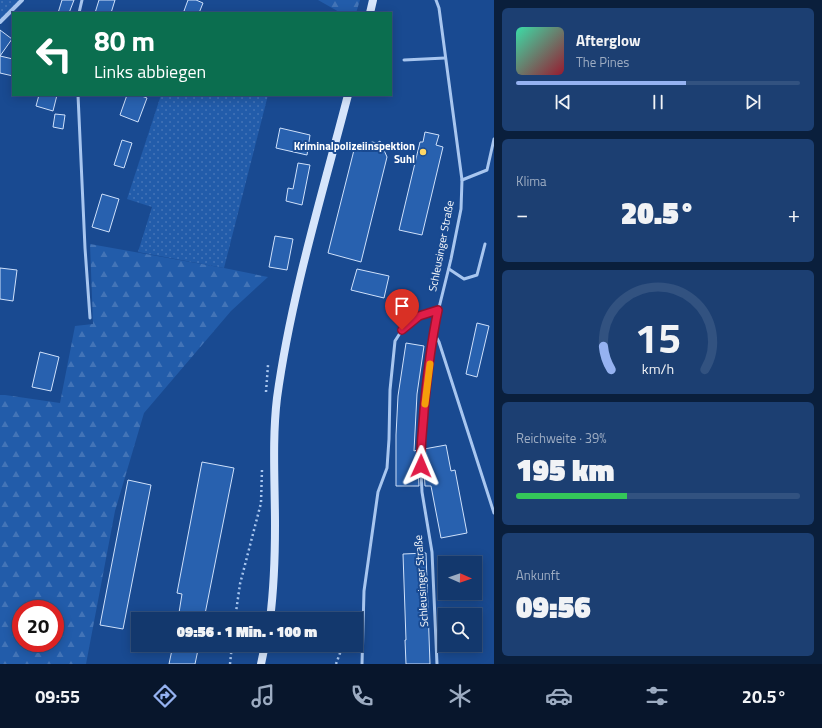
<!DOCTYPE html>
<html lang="de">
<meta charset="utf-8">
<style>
body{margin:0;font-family:"Titillium Web",sans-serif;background:#1c3f72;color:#f1f3f6;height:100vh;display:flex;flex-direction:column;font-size:15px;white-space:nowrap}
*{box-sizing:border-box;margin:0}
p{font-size:13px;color:#9dacc2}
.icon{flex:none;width:22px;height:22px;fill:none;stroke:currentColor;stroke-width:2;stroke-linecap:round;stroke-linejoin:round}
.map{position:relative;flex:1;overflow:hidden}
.sheet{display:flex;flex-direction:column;gap:8px;padding:8px;background:#0a1f3c;width:328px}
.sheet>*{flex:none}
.banner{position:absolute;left:12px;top:12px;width:380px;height:84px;border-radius:0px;box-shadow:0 2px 10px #0003,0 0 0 1px #325280;background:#0b6e4f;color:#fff;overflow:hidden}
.needle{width:26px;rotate:92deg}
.fabs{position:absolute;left:438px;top:556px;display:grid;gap:8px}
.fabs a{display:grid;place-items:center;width:44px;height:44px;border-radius:0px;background:#13386d;box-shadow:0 2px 10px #0003,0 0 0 1px #325280;font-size:20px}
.speed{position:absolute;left:12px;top:600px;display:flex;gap:8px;font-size:20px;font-weight:700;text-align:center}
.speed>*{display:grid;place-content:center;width:52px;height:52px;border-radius:50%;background:#13386d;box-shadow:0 2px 10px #0003,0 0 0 1px #325280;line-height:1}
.speed .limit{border:6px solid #d22;background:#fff;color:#111}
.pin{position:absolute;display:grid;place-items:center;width:34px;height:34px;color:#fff;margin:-41px -17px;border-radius:50% 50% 50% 0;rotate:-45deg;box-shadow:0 0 4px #0007}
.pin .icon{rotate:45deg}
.me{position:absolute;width:44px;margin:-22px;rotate:1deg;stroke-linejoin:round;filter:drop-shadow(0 0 3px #0008)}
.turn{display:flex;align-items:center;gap:14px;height:84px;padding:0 16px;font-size:18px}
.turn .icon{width:52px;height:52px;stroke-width:2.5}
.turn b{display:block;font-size:28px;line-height:34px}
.big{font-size:30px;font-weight:800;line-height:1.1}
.sheet .tile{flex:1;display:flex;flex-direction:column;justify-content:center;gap:6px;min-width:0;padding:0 14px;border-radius:6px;background:#1c3f72}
.sheet .dial{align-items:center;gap:0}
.dial svg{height:104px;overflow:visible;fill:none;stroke:#325280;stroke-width:7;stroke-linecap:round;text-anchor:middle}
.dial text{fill:#f1f3f6;stroke:none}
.song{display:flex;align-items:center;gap:12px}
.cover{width:48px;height:48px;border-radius:6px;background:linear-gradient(135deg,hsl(160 70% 55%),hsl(350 70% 35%))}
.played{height:4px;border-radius:2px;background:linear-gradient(90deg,#95b2f1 60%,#325280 60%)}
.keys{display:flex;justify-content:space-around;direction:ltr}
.heat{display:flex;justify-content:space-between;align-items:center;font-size:22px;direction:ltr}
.charge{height:6px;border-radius:3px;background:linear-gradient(90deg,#34c759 39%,#325280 0)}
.trip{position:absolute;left:131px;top:612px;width:232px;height:40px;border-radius:0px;background:#13386d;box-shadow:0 2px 10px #0003,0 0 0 1px #325280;font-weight:800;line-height:40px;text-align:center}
.menu{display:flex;height:64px;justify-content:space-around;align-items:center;background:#08162c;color:#9dacc2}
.menu .icon{width:28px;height:28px}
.menu .active{color:#95b2f1}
.menu b{font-size:18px;color:#f1f3f6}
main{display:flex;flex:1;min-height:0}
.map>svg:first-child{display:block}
.grass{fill:url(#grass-dots)}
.forest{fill:url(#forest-firs);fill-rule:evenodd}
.building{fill:#2861af;stroke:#cfe1fb}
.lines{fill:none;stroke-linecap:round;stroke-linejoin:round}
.path{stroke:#a8c6ef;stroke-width:2.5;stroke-dasharray:2 3;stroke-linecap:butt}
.service{stroke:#a8c6ef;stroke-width:3}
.minor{stroke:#a8c6ef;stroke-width:4}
.secondary{stroke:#d6e5fb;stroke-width:8}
.route-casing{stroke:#92132f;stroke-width:10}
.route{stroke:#e11d48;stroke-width:7}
.slow{stroke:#f59e0b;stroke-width:7}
.poi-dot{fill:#ffd766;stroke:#194a91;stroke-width:1.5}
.labels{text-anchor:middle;stroke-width:4;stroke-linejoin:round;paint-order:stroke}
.poi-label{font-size:11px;font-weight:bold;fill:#fff;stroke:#194a91;text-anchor:end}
.street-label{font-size:11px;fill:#fff;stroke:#194a91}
</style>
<main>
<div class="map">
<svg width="494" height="664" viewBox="0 0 494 664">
<defs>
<pattern id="grass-dots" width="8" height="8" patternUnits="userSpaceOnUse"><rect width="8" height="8" fill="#225caa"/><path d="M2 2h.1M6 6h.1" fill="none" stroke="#4374b7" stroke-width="1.8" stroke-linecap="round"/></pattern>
<pattern id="forest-firs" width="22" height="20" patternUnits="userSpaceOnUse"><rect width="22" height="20" fill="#225caa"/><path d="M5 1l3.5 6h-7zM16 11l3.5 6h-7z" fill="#4374b7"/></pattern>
</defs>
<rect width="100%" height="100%" fill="#194a91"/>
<g class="grass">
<polygon points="0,0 22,0 0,22"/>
<polygon points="161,95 268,95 224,268 138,252 152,207 127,199"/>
</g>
<g class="forest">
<polygon points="318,0 360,0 356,13 341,13"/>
<path d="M 90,244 L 224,268 L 268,277 L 231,311 L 144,413 L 115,511 L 86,664 L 0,664 L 0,395 L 5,395 L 60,403 L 75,326 L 93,324 ZM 21,609 L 55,609 L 55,643 L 21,643 Z"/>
</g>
<g class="building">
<polygon points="62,0 74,0 69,13 58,13"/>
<polygon points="99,0 115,0 111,13 95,13"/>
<polygon points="188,0 196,0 203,3 199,13 190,13 184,11"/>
<polygon points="0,30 12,39 0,56 13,59 13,76 0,73"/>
<polygon points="39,95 57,95 53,111 36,106"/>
<polygon points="127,95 139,95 147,98 138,122 120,115"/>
<polygon points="55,114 65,115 63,129 53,127"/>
<polygon points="280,128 310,135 307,155 276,148"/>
<polygon points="425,132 439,135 436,145 443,147 422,235 399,230 420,142 423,142"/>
<polygon points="122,140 132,143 124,168 114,165"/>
<polygon points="380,141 387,157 361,262 328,253 355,146 363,148 364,143 369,144 372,142 377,143"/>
<polygon points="298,163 310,165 302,205 286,201 288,188 293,189"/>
<polygon points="102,194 119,199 109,232 92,227"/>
<polygon points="275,236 293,239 287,270 269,267"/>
<polygon points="0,268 17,270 13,301 0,299"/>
<polygon points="357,269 389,276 384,298 351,290"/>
<polygon points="477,323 489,326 477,377 466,374"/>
<polygon points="406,343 424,346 417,394 414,451 417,450 419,486 396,486 396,435 398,396"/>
<polygon points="40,352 59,357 51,391 32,387"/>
<polygon points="446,445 451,471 455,470 467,533 441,538 431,486 425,486 423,454 424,449"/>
<polygon points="202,462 234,468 204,619 178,619 182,594 177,593"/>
<polygon points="128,480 151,485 123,629 100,625"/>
<polygon points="426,553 430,664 406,664 405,640 406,640 403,554"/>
<polygon points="173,645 199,645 195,664 169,664"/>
</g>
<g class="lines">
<g class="path">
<polyline points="266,392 268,365"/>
<polyline points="235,619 240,584 261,503 262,469"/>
<polyline points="230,664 232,645"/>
<polyline points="336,664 343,645"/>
</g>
<g class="service">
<polyline points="436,0 439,8 462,180 461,209 451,259 433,332 420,454 422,492 432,552 437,664"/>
<polyline points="79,13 82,0"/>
<polyline points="404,60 445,58"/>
<polyline points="78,95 85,248 90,318"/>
<polyline points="462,180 487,170 494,139"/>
<polyline points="449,269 464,279 477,275 485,244"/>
<polyline points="434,333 439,342 494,513"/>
<polyline points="362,664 364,591 378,492 387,468 389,439 390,390 395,341 402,330 419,316 438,310"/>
</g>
<polyline class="minor" points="0,22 22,0"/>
<g class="secondary">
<polyline points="370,13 373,0"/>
<path d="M 270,619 C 274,588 275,557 275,525 C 275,483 272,440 277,398 C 291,296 322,195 348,95"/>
<polyline points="261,664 265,645"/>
</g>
</g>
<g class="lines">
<g class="route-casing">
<path id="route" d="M 402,330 L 419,316 L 438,310 C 431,343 427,377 424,411 C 423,429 420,448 421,466"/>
</g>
<use href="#route" class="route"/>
<polyline class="slow" points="425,404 430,364"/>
</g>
<circle class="poi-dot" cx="423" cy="152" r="4"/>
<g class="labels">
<g class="poi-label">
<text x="415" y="150">Kriminalpolizeiinspektion<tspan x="415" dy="13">Suhl</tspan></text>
</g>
<g class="street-label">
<text transform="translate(441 246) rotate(-79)" y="4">Schleusinger Straße</text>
<text transform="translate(421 581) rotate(-94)" y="4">Schleusinger Straße</text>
</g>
</g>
</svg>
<div class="fabs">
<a><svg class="needle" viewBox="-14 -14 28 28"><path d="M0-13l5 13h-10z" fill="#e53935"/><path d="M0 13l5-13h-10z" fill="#9dacc2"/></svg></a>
<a><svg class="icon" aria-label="search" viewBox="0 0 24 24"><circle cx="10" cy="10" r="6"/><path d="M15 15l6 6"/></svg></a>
</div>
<div class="speed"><div class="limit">20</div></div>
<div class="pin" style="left:402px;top:330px;background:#d93025"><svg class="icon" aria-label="arrive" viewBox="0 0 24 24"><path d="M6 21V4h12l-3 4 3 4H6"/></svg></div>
<svg class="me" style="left:421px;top:466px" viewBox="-20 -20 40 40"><path d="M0-17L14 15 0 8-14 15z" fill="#e11d48" stroke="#fff" stroke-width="4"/></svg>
<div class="trip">09:56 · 1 Min. · 100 m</div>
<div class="banner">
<div class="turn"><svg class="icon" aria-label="left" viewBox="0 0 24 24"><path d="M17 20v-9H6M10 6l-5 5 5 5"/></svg><div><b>80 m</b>Links abbiegen</div></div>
</div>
</div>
<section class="sheet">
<div class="tile">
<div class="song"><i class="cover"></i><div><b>Afterglow</b><p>The Pines</p></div></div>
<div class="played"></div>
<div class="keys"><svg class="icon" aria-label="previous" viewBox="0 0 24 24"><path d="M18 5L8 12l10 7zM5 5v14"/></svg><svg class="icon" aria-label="pause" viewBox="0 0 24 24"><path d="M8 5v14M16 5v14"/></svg><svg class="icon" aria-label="next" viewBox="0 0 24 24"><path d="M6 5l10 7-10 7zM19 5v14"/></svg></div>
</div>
<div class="tile"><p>Klima</p>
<div class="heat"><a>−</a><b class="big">20.5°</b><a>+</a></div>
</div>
<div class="tile dial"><svg viewBox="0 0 100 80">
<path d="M14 69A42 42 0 1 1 86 69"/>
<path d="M14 69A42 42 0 0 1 8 51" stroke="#95b2f1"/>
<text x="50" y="56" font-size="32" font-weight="700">15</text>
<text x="50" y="72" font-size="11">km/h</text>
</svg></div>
<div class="tile"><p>Reichweite · 39%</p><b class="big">195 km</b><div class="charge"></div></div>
<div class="tile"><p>Ankunft</p><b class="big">09:56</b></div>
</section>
</main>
<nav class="menu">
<b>09:55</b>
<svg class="icon active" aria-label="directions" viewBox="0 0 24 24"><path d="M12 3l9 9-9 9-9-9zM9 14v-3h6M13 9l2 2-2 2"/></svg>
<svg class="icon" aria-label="music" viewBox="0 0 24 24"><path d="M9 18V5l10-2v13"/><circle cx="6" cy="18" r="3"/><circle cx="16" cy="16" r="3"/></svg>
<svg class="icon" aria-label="phone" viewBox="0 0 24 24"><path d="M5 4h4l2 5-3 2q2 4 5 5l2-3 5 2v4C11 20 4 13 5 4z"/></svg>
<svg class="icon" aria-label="climate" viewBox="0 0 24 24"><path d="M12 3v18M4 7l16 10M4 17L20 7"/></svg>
<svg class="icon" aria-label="car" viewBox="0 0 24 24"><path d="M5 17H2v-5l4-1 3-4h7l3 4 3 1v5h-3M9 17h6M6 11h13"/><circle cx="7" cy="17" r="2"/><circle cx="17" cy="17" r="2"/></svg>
<svg class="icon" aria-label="filters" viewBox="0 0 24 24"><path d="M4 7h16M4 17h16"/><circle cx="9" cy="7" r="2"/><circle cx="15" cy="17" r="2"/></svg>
<b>20.5°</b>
</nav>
